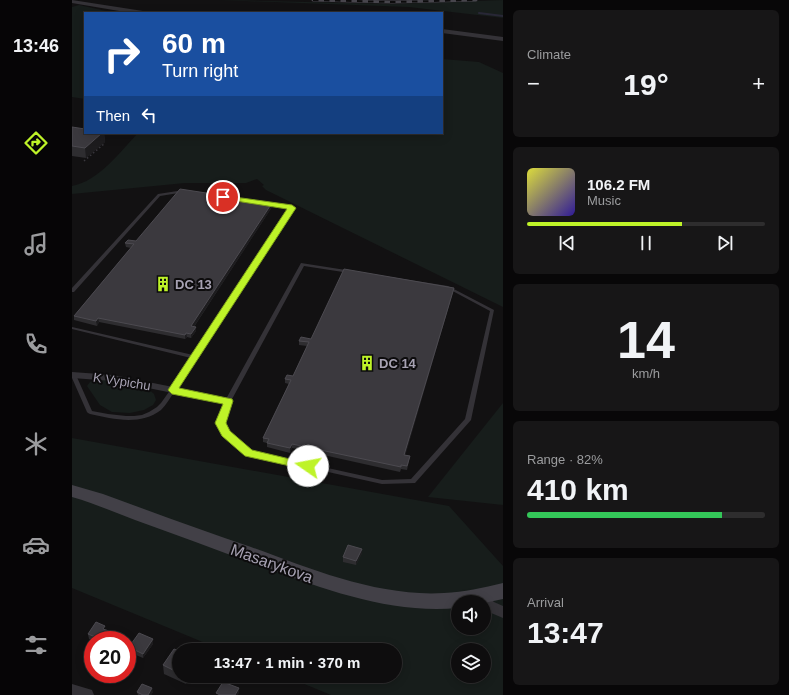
<!DOCTYPE html>
<meta charset="utf-8">
<style>
body{margin:0;font-family:Arial,sans-serif;background:#171617;color:#f1f3f6;height:100vh;display:flex;flex-direction:column;font-size:15px;white-space:nowrap}
*{box-sizing:border-box;margin:0}
p{font-size:13px;color:#9b9c9e}
.icon{flex:none;width:22px;height:22px;fill:none;stroke:currentColor;stroke-width:2;stroke-linecap:round;stroke-linejoin:round}
.map{position:relative;flex:1;overflow:hidden}
.drawer{display:flex;flex-direction:column;gap:10px;padding:10px;background:#080708;width:286px}
.drawer>*{flex:none}
.hud{position:absolute;left:12px;top:12px;width:359px;height:122px;border-radius:0px;box-shadow:0 2px 10px #0003,0 0 0 1px #2e2d2e;background:#1a4fa0;color:#fff;overflow:hidden}
.fabs{position:absolute;left:379px;top:595px;display:grid;gap:8px}
.fabs a{display:grid;place-items:center;width:40px;height:40px;border-radius:50%;background:#0e0d0e;box-shadow:0 2px 10px #0003,0 0 0 1px #2e2d2e;font-size:20px}
.speed{position:absolute;left:12px;top:631px;display:flex;gap:8px;font-size:20px;font-weight:700;text-align:center}
.speed>*{display:grid;place-content:center;width:52px;height:52px;border-radius:50%;background:#0e0d0e;box-shadow:0 2px 10px #0003,0 0 0 1px #2e2d2e;line-height:1}
.speed .limit{border:6px solid #d22;background:#fff;color:#111}
.pin{position:absolute;display:grid;place-items:center;width:34px;height:34px;color:#fff;margin:-17px;border:2px solid #fff;border-radius:50%;box-shadow:0 1px 4px #0007}
.me{position:absolute;width:44px;margin:-22px;rotate:282deg;stroke-linejoin:round;filter:drop-shadow(0 0 3px #0008)}
.turn{display:flex;align-items:center;gap:14px;height:84px;padding:0 12px;font-size:18px}
.turn .icon{width:52px;height:52px;stroke-width:2.5}
.turn b{display:block;font-size:28px;line-height:34px}
.then{display:flex;align-items:center;height:38px;padding:0 12px;background:#0003;gap:8px;font-size:15px}
.big{font-size:30px;font-weight:800;line-height:1.1}
.drawer .widget{flex:1;display:flex;flex-direction:column;justify-content:center;gap:6px;min-width:0;padding:0 14px;border-radius:6px;background:#171617}
.drawer .dial{align-items:center;gap:0}
.dial b{font-size:52px;line-height:1}
.song{display:flex;align-items:center;gap:12px}
.cover{width:48px;height:48px;border-radius:6px;background:linear-gradient(135deg,hsl(60 70% 55%),hsl(250 70% 35%))}
.played{height:4px;border-radius:2px;background:linear-gradient(90deg,#bef328 65%,#2e2d2e 65%)}
.keys{display:flex;justify-content:space-around;direction:ltr}
.heat{display:flex;justify-content:space-between;align-items:center;font-size:22px;direction:ltr}
.charge{height:6px;border-radius:3px;background:linear-gradient(90deg,#34c759 82%,#2e2d2e 0)}
.trip{position:absolute;left:100px;top:643px;width:230px;height:40px;border-radius:20px;background:#0e0d0e;box-shadow:0 2px 10px #0003,0 0 0 1px #2e2d2e;font-weight:800;line-height:40px;text-align:center}
main{display:flex;flex:1;min-height:0}
.tab-bar{display:flex;flex-direction:column;width:72px;justify-content:space-around;align-items:center;background:#060506;color:#9b9c9e}
.tab-bar .icon{width:28px;height:28px}
.tab-bar .active{color:#bef328}
.tab-bar b{font-size:18px;color:#f1f3f6}
.map>svg:first-child{display:block}
.green{fill:#171d1b;fill-rule:evenodd}
.lines{fill:none;stroke-linecap:round;stroke-linejoin:round}
.stream{stroke:#282736;stroke-width:2}
.path{stroke:#3a383e;stroke-width:1.5;stroke-dasharray:1.5 2.5;stroke-linecap:butt}
.service{fill:#343237;fill-rule:evenodd}
.minor{fill:#343237;fill-rule:evenodd}
.tertiary{fill:#343237;fill-rule:evenodd}
.secondary{fill:#424047;fill-rule:evenodd}
.rail-casing{stroke:#47454c;stroke-width:3}
.rail{stroke:#0d0c0d;stroke-width:2;stroke-dasharray:5.5;stroke-linecap:butt}
.wall{fill:#2e2d30}
.shaded-wall{fill:#1d1c1e}
.building{fill:#3b393e;stroke:#4c4a50}
.route{fill:#bef328;stroke:#7c9e1a}
.labels{text-anchor:middle;stroke-width:4;stroke-linejoin:round;paint-order:stroke}
.poi-label{font-size:13px;font-weight:bold;fill:#a7a2b3;stroke:#0d0c0d;text-anchor:start}
.street-label{font-size:13px;fill:#a7a2b3;stroke:#0d0c0d}
.near-street-label{font-size:16px;fill:#a7a2b3;stroke:#0d0c0d}
</style>
<main>
<nav class="tab-bar">
<b>13:46</b>
<svg class="icon active" aria-label="directions" viewBox="0 0 24 24"><path d="M12 3l9 9-9 9-9-9zM9 14v-3h6M13 9l2 2-2 2"/></svg>
<svg class="icon" aria-label="music" viewBox="0 0 24 24"><path d="M9 18V5l10-2v13"/><circle cx="6" cy="18" r="3"/><circle cx="16" cy="16" r="3"/></svg>
<svg class="icon" aria-label="phone" viewBox="0 0 24 24"><path d="M5 4h4l2 5-3 2q2 4 5 5l2-3 5 2v4C11 20 4 13 5 4z"/></svg>
<svg class="icon" aria-label="climate" viewBox="0 0 24 24"><path d="M12 3v18M4 7l16 10M4 17L20 7"/></svg>
<svg class="icon" aria-label="car" viewBox="0 0 24 24"><path d="M5 17H2v-5l4-1 3-4h7l3 4 3 1v5h-3M9 17h6M6 11h13"/><circle cx="7" cy="17" r="2"/><circle cx="17" cy="17" r="2"/></svg>
<svg class="icon" aria-label="filters" viewBox="0 0 24 24"><path d="M4 7h16M4 17h16"/><circle cx="9" cy="7" r="2"/><circle cx="15" cy="17" r="2"/></svg>
</nav>
<div class="map">
<svg width="431" height="695" viewBox="0 0 431 695">
<rect width="100%" height="100%" fill="#121112"/>
<g class="green">
<polygon points="146,0 320,4 431,0 431,18 337,7"/>
<polygon points="7,5 43,13 13,13 13,99 0,97 0,7"/>
<path d="M 370,59 L 407,62 L 431,73 L 431,307 L 194,190 L 190,186 L 192,185 L 185,179 L 174,183 L 113,183 L 0,194 L 0,186 C 27,181 48,152 66,133 L 370,133 Z"/>
<polygon points="24,378 74,387 82,394 84,400 81,405 72,410 58,413 40,412 28,405 15,386 18,382"/>
<polygon points="431,403 431,505 356,497"/>
<path d="M 0,438 L 377,506 L 431,566 L 431,695 L 259,695 L 213,676 L 323,676 L 323,650 L 150,650 L 0,588 ZM 386,602 L 412,602 L 412,628 L 386,628 ZM 386,650 L 412,650 L 412,676 L 386,676 Z"/>
</g>
<g class="lines">
<polyline class="stream" points="407,13 431,16"/>
<polyline class="path" points="12,161 33,143"/>
<g class="service">
<polygon points="112,190 113,190 113,192 88,196 2,292 0,292 0,288 86,194"/>
<path d="M 192,202 L 220,207 L 222,208 L 104,389 L 154,399 L 229,263 L 376,286 L 422,310 L 399,420 L 343,483 L 310,484 L 175,454 L 152,434 L 146,423 L 153,402 L 102,392 C 98,398 94,405 89,410 C 68,426 41,419 18,414 L 16,413 L 15,412 L 0,378 L 0,374 L 3,374 L 4,375 L 20,411 L 36,414 L 54,416 L 62,416 L 70,415 L 77,412 L 85,407 L 89,403 L 99,389 L 119,358 L 0,329 L 0,327 L 121,355 L 217,209 L 192,204 ZM 232,266 L 375,288 L 418,311 L 393,419 L 339,479 L 310,480 L 179,451 L 156,432 L 152,423 L 159,401 Z"/>
</g>
<g class="minor">
<polygon points="0,372 41,375 101,387 106,390 101,393 41,381 0,378"/>
<polygon points="408,591 413,593 422,602 431,606 431,618 412,610 412,602 403,601 401,597 403,593"/>
<polygon points="0,684 20,690 22,695 0,695"/>
</g>
<g class="tertiary">
<polygon points="0,0 71,11 74,13 59,13 0,3"/>
<polygon points="370,29 431,37 431,41 370,33"/>
</g>
<path class="secondary" d="M 0,485 L 31,494 C 80,512 129,530 179,547 C 239,569 306,597 372,593 C 392,592 411,588 431,583 L 431,599 L 412,603 L 412,602 L 386,602 L 386,608 C 321,614 257,591 197,569 C 152,553 108,536 63,520 C 42,512 21,503 0,497 Z"/>
<g class="rail-casing">
<polyline id="rail" points="241,0 320,2 404,0"/>
</g>
<use href="#rail" class="rail"/>
</g>
<g class="wall">
<polygon points="0,127 13,133 32,133 33,142 14,158 0,156"/>
<polygon points="200,203 200,207 122,327 124,331 119,338 115,337 113,339 27,322 25,326 2,320 2,316 59,248 54,247 53,243 64,241"/>
<polygon points="382,288 381,292 333,455 338,456 335,470 329,469 328,472 220,448 218,453 195,447 195,443 191,442 191,438 217,384 213,383 213,379 221,376 235,346 227,345 227,341 239,339"/>
<polygon points="290,553 284,565 271,562 271,557"/>
<polygon points="34,630 37,631 38,636 35,640 21,640 17,639 16,634"/>
<polygon points="81,639 81,644 71,658 57,652 57,647"/>
<polygon points="107,651 107,676 119,676 114,684 92,674 91,665"/>
<polygon points="65,692 81,692 79,695 66,695"/>
</g>
<g class="shaded-wall">
<polygon points="30,133 32,133 33,142 14,158 13,148"/>
<polygon points="200,203 200,207 119,331 119,326"/>
<polygon points="382,288 381,292 332,460 332,455"/>
<polygon points="26,318 27,322 25,326 24,321"/>
<polygon points="124,327 124,331 119,338 119,334"/>
<polygon points="114,333 115,337 113,339 113,335"/>
<polygon points="220,444 220,448 218,453 218,448"/>
<polygon points="290,549 290,553 284,565 284,561"/>
<polygon points="37,631 38,636 35,640 31,640"/>
<polygon points="81,639 81,644 71,658 71,654"/>
<polygon points="113,676 119,676 114,684"/>
<polygon points="80,688 81,692 79,695 76,695"/>
<polygon points="167,688 167,693 166,695 163,695"/>
</g>
<g class="building">
<polygon points="0,127 13,129 13,133 30,133 13,148 0,146"/>
<polygon points="108,189 200,203 119,326 124,327 119,334 114,333 113,335 26,318 24,321 2,316 62,244 53,243 56,240 64,241"/>
<polygon points="272,269 382,288 332,455 338,456 335,466 329,465 329,467 220,444 218,448 195,443 197,439 191,438 219,380 213,379 215,375 221,376 237,342 227,341 229,337 239,339"/>
<polygon points="276,545 290,549 284,561 271,557"/>
<polygon points="24,622 33,626 31,629 37,631 31,640 16,634"/>
<polygon points="67,633 81,639 71,654 57,647"/>
<polygon points="102,649 107,651 107,673 91,665"/>
<polygon points="151,682 167,688 163,695 148,695 144,693"/>
<polygon points="70,684 80,688 76,695 71,695 65,692"/>
</g>
<polygon class="route" points="148,195 220,205 224,208 107,388 160,399 161,401 154,423 158,431 180,450 239,464 241,466 239,469 236,470 173,456 150,436 143,423 151,404 100,394 96,390 215,209 151,199 148,198"/>
<defs>
<g id="building-bare" transform="scale(1.2)"><path d="M-4-6H4V6H1V3H-1V6H-4ZM-2.5-4.3h1.7v1.8h-1.7ZM.8-4.3h1.7v1.8H.8ZM-2.5-1h1.7V.8h-1.7ZM.8-1h1.7V.8H.8Z" fill="#bef328" stroke="#0d0c0d" stroke-width="2.5" paint-order="stroke"/></g>
</defs>
<g fill-rule="evenodd">
<use href="#building-bare" x="91" y="284"/>
<use href="#building-bare" x="295" y="363"/>
</g>
<g class="labels">
<g class="poi-label">
<text x="103" y="289">DC 13</text>
<text x="307" y="368">DC 14</text>
</g>
<g class="street-label">
<text transform="translate(50 381) rotate(9)" y="5">K Vypichu</text>
</g>
<g class="near-street-label">
<text transform="translate(200 563) rotate(20)" y="6">Masarykova</text>
</g>
</g>
</svg>
<div class="fabs">
<a><svg class="icon" aria-label="sound" viewBox="0 0 24 24"><path d="M4 9h4l5-4v14l-5-4H4zM17 9q2 3 0 6"/></svg></a>
<a><svg class="icon" aria-label="layers" viewBox="0 0 24 24"><path d="M12 4l9 5-9 5-9-5zM3 14l9 5 9-5"/></svg></a>
</div>
<div class="speed"><div class="limit">20</div></div>
<div class="pin" style="left:151px;top:197px;background:#d93025"><svg class="icon" aria-label="arrive" viewBox="0 0 24 24"><path d="M6 21V4h12l-3 4 3 4H6"/></svg></div>
<svg class="me" style="left:236px;top:466px" viewBox="-20 -20 40 40"><circle r="19" fill="#fff"/><path d="M0-13L10 11 0 6-10 11z" fill="#bef328"/></svg>
<div class="trip">13:47 · 1 min · 370 m</div>
<div class="hud">
<div class="turn"><svg class="icon" aria-label="right" viewBox="0 0 24 24"><path d="M7 20v-9h11M14 6l5 5-5 5"/></svg><div><b>60 m</b>Turn right</div></div>
<div class="then">Then<svg class="icon" aria-label="left" viewBox="0 0 24 24"><path d="M17 20v-9H6M10 6l-5 5 5 5"/></svg></div>
</div>
</div>
<section class="drawer">
<div class="widget"><p>Climate</p>
<div class="heat"><a>−</a><b class="big">19°</b><a>+</a></div>
</div>
<div class="widget">
<div class="song"><i class="cover"></i><div><b>106.2 FM</b><p>Music</p></div></div>
<div class="played"></div>
<div class="keys"><svg class="icon" aria-label="previous" viewBox="0 0 24 24"><path d="M18 5L8 12l10 7zM5 5v14"/></svg><svg class="icon" aria-label="pause" viewBox="0 0 24 24"><path d="M8 5v14M16 5v14"/></svg><svg class="icon" aria-label="next" viewBox="0 0 24 24"><path d="M6 5l10 7-10 7zM19 5v14"/></svg></div>
</div>
<div class="widget dial"><b>14</b><p>km/h</p></div>
<div class="widget"><p>Range · 82%</p><b class="big">410 km</b><div class="charge"></div></div>
<div class="widget"><p>Arrival</p><b class="big">13:47</b></div>
</section>
</main>
